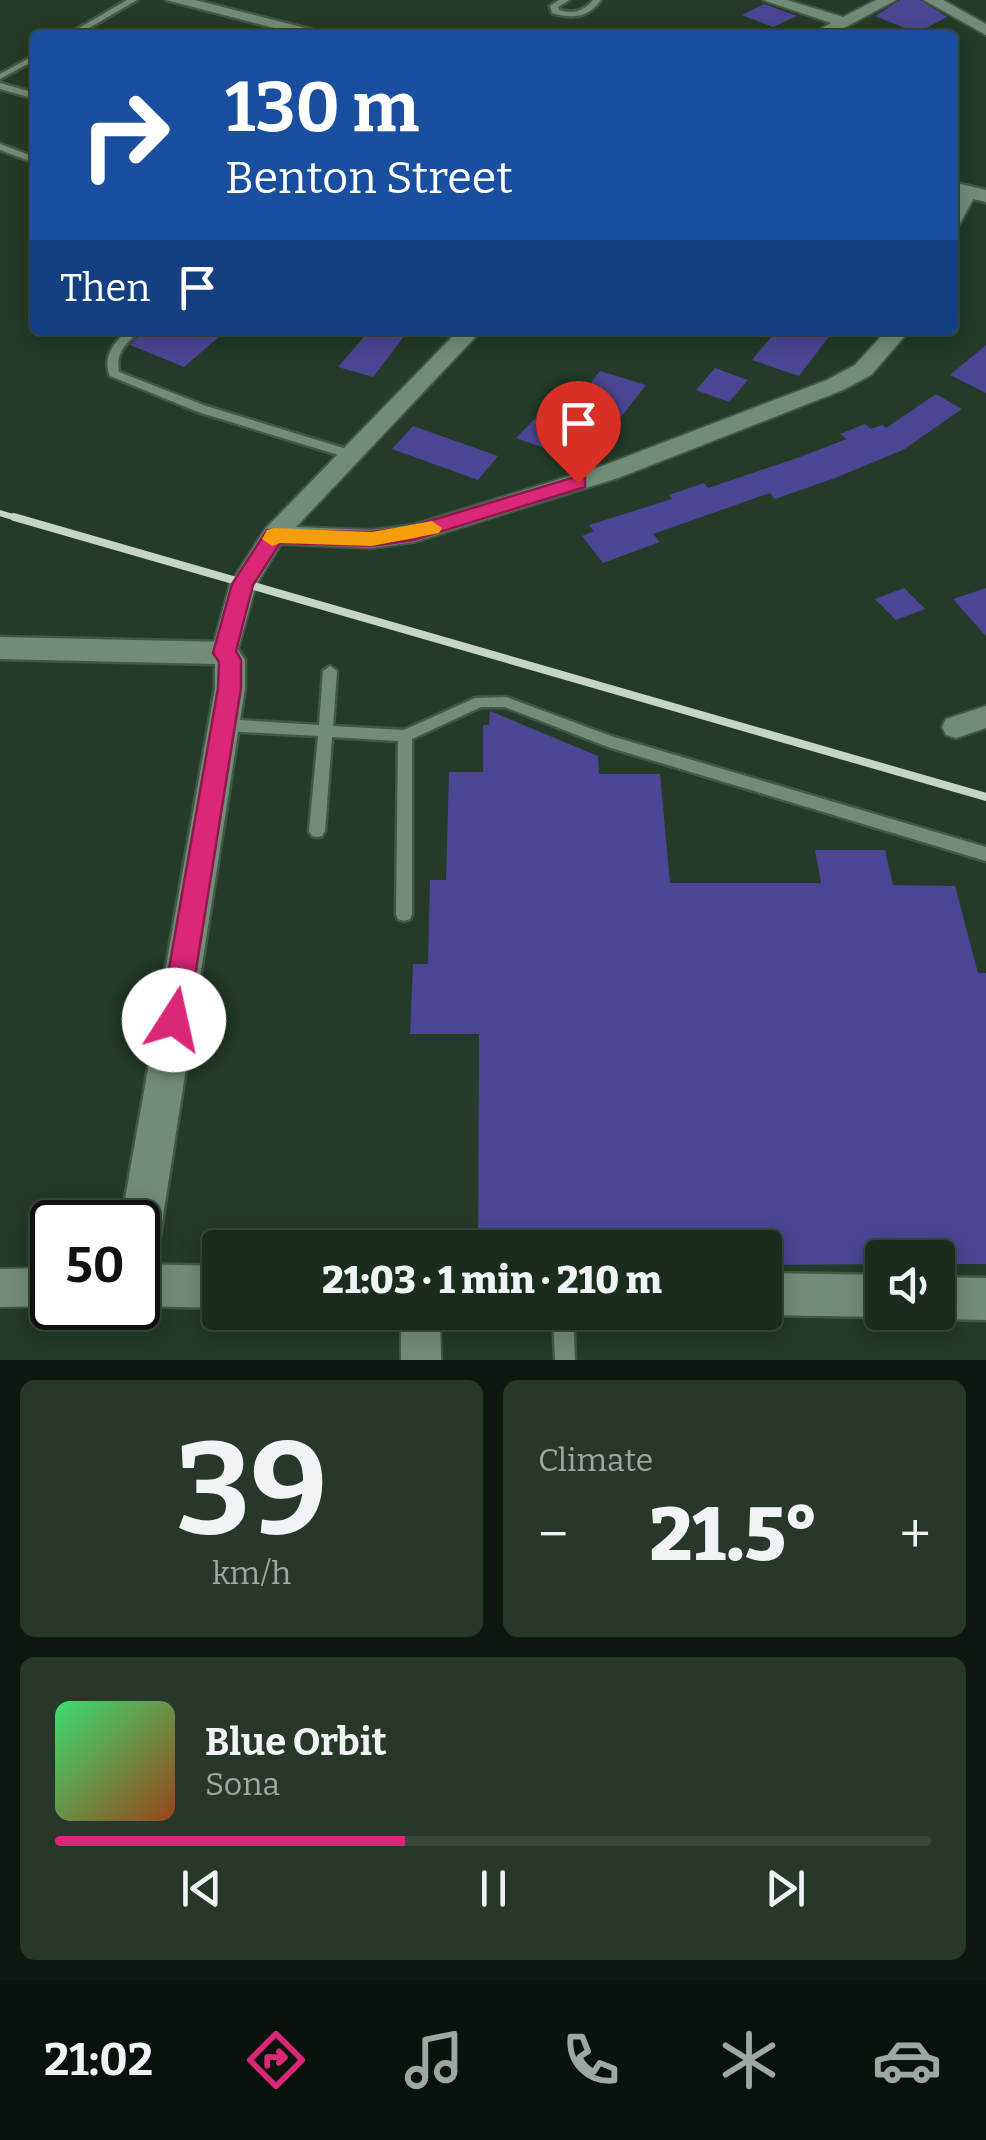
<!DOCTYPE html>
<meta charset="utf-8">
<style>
body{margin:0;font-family:Bitter,serif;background:#27382b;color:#f1f3f6;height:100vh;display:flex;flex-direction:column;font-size:38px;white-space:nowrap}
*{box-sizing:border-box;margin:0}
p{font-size:32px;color:#9fa7a4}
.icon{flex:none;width:55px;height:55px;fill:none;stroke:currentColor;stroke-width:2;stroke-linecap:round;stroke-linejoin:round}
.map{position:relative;height:1360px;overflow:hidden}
.sheet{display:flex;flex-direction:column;gap:20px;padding:20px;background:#0e1810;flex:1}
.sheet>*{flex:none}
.guide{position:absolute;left:30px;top:30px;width:928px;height:305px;border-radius:10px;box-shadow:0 5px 25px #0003,0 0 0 2px #38483c;background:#1a4fa0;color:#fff;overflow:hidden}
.buttons{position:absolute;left:865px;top:1240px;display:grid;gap:20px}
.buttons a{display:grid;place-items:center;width:90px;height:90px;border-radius:10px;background:#1a2c1e;box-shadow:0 5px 25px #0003,0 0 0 2px #38483c;font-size:50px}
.speed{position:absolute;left:30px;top:1200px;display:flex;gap:20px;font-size:50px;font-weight:700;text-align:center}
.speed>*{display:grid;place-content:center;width:130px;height:130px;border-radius:50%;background:#1a2c1e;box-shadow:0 5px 25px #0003,0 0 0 2px #38483c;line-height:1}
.speed .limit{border:5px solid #111;border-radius:15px;background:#fff;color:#111}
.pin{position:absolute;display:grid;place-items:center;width:85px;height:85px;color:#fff;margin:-102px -42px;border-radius:50% 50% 50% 0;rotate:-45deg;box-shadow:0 0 10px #0007}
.pin .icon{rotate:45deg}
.me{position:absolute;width:110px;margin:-55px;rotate:10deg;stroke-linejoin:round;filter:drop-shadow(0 0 8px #0008)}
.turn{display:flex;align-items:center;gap:35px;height:210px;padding:0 30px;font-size:45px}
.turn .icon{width:130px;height:130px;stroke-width:2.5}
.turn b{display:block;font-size:70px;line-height:85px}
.then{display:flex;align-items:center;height:95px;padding:0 30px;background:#0003;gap:20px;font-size:38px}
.big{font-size:75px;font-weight:800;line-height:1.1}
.sheet .widget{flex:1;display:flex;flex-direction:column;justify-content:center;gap:15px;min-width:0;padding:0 35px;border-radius:15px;background:#27382b}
.sheet .dial{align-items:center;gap:0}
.dial b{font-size:130px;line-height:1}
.song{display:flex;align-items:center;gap:30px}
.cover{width:120px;height:120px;border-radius:15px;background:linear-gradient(135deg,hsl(140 70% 55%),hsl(20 70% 35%))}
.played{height:10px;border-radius:5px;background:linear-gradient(90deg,#db2777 40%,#38483c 40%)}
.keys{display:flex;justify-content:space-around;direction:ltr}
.heat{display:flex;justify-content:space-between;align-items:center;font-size:55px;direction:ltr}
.sheet .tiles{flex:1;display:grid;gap:20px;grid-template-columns:1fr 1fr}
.widget:last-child{grid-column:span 2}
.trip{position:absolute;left:202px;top:1230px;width:580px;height:100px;border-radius:10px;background:#1a2c1e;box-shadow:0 5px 25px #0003,0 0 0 2px #38483c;font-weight:800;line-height:100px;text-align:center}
.tabs{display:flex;height:160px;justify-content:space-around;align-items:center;background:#0a120c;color:#9fa7a4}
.tabs .icon{width:70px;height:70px}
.tabs .selected{color:#db2777}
.tabs b{font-size:45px;color:#f1f3f6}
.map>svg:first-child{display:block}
.building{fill:#4c4593}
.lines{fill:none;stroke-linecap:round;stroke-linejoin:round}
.lane-casing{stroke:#425847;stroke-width:5}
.street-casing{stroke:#425847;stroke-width:4}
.secondary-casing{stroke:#425847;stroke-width:5}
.lane{fill:#728d77;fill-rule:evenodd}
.street{fill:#728d77;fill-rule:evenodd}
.secondary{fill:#728d77;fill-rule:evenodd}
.rail-far1{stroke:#c4d4c6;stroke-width:6}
.rail{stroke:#c4d4c6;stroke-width:8}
.route{fill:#db2777;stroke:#8e194d;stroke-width:2.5}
.slow{fill:#f59e0b}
</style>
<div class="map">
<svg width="986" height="1360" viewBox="0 0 986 1360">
<rect width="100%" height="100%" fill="#233b28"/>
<g class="building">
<polygon points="900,0 920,0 947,17 917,33 875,16"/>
<polygon points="764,4 797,16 773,27 742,15"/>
<polygon points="144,330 227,330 184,367 130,345"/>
<polygon points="370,330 409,330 373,377 338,367"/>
<polygon points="777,330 834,330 799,376 752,360"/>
<polygon points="986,345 986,393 950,375"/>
<polygon points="715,368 748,380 729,402 696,390"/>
<polygon points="600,371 646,385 603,440 574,429 555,452 516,438 554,399 572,406"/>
<polygon points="936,394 962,409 903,450 835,478 775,499 770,493 653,534 660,542 603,563 582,536 594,531 589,525 672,499 669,495 704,483 708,488 797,458 847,439 840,434 865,424 871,429 882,425 886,428"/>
<polygon points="413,426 498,456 478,480 392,449"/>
<polygon points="904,588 925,609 896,620 875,599"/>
<polygon points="986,588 986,636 953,599"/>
<polygon points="490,711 598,756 599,774 660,774 670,883 821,883 815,850 885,850 893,885 955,886 978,973 986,973 986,1264 938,1264 938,1258 882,1258 882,1264 765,1265 765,1248 478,1248 479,1034 410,1034 413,964 428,964 430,880 446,880 449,772 483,772 483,725 489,725"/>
</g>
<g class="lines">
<g class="lane-casing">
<g id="lane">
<polygon points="127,0 137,0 77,35 67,35"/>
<path d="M 559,0 L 569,0 L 558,7 L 559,10 C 573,14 583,12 593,0 L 601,0 C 588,18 573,19 552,13 L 550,6 Z"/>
<polygon points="35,55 35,60 0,79 0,74"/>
<polygon points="0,83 35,93 35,99 0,89"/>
<polygon points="0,144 35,157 35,163 0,150"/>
<path d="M 128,330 L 140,330 C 127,343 115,352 119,372 L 206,406 L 353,451 L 355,454 L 349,458 L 345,457 L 198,412 L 110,376 C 102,356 114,343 128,330 Z"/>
<polygon points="330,666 337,671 333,726 404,730 475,698 506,697 611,736 986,847 986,861 608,747 505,707 481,707 412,739 412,914 410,919 404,921 398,919 396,914 398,741 332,737 325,831 322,836 317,837 312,836 309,831 318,736 224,731 219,729 217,725 219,721 224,719 319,725 323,671"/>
<polygon points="553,1312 573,1312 575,1360 555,1360"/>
</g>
</g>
<g class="street-casing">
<g id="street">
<polygon points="763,0 787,0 843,17 876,0 896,0 831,35 811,35 831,23"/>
<polygon points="924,0 943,0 986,24 986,35"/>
<polygon points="968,186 977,192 959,225 952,227 952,203 961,188"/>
<polygon points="459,330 482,330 296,527 372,530 413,525 602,466 827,380 855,365 887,330 910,330 871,375 843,390 618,478 414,542 372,548 281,544 256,585 235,660 215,660 211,653 230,584 265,529"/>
<polygon points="986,706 986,728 956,738 946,735 942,727 946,719"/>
<polygon points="52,1268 52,1306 0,1307 0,1269"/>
<polygon points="401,1312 440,1312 441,1360 401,1360"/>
</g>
</g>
<g class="secondary-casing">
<g id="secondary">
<polygon points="166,0 195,0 333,35 302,35"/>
<polygon points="952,182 986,190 986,202 952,194"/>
<polygon points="0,637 225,642 235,645 245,660 245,688 159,1242 153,1257 138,1263 138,1222 121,1222 215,688 215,664 0,659"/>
<polygon points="138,1264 220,1266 220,1308 138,1306"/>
<polygon points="765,1273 882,1275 882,1312 893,1312 882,1317 765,1315 759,1312 765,1312"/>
<polygon points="938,1277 986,1278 986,1320 938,1319 923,1313 938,1312"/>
</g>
</g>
<use href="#lane" class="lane"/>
<use href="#street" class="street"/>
<use href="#secondary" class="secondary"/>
<polyline class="rail-far1" points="0,513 23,520"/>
<polyline class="rail" points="14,517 986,797"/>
</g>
<polygon class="route" points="578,476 585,478 585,487 414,540 372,546 280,543 253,585 236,651 241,660 241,688 188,1020 184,1029 174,1033 164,1029 160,1020 218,688 219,662 213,653 232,584 267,530 372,532 413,526"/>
<polygon class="slow" points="432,521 442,528 439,533 372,546 280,543 272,546 262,539 267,530 274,528 372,532"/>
</svg>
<div class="buttons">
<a><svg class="icon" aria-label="sound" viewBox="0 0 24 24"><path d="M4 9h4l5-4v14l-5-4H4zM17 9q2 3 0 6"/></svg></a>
</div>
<div class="speed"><div class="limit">50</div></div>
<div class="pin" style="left:578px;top:483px;background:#d93025"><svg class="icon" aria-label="arrive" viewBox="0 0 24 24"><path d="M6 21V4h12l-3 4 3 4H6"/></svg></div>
<svg class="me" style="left:174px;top:1020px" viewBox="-20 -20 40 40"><circle r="19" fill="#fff"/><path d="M0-13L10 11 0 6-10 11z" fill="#db2777"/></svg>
<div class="trip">21:03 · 1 min · 210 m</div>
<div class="guide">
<div class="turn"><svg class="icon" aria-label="right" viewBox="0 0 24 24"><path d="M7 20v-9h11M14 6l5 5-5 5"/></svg><div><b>130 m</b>Benton Street</div></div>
<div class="then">Then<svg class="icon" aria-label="arrive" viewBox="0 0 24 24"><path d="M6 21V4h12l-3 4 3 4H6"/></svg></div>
</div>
</div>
<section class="sheet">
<div class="tiles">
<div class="widget dial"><b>39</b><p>km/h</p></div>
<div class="widget"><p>Climate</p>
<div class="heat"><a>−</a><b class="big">21.5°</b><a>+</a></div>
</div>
<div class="widget">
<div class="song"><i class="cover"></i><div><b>Blue Orbit</b><p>Sona</p></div></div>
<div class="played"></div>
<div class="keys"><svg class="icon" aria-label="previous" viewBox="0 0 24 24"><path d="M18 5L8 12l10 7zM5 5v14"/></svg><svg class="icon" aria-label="pause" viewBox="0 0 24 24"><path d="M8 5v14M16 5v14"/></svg><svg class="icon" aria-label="next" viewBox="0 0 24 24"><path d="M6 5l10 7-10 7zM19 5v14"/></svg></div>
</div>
</div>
</section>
<nav class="tabs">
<b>21:02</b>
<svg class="icon selected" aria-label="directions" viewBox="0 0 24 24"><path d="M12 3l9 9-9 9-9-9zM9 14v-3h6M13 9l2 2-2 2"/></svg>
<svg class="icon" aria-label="music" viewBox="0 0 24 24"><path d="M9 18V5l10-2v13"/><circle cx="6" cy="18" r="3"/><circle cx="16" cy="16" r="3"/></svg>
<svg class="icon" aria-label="phone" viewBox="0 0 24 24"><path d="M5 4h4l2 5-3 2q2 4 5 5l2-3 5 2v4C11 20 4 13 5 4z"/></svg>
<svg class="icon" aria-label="climate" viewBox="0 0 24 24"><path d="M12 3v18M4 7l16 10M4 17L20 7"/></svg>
<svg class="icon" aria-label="car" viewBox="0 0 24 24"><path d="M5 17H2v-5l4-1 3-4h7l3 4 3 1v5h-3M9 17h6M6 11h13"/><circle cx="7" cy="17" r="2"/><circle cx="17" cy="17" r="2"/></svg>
</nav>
